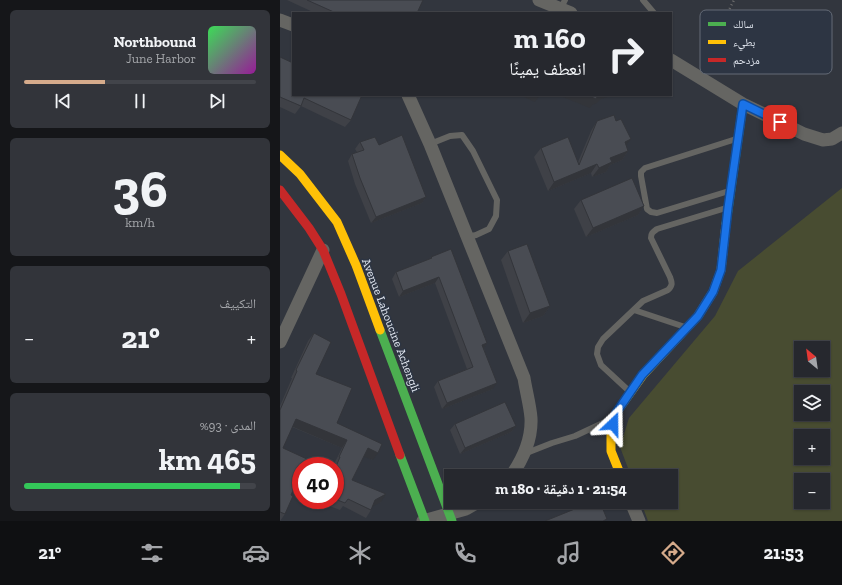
<!DOCTYPE html>
<html lang="ar">
<meta charset="utf-8">
<style>
body{margin:0;font-family:"Zilla Slab","Noto Naskh Arabic",serif;background:#32343a;color:#f1f3f6;direction:rtl;height:100vh;display:flex;flex-direction:column;font-size:15px;white-space:nowrap}
*{box-sizing:border-box;margin:0}
p{font-size:13px;color:#a4a6aa}
.icon{flex:none;width:22px;height:22px;fill:none;stroke:currentColor;stroke-width:2;stroke-linecap:round;stroke-linejoin:round}
.map{position:relative;flex:1;overflow:hidden;direction:ltr}
.sheet{display:flex;flex-direction:column;gap:10px;padding:10px;background:#151619;width:280px}
.sheet>*{flex:none}
.guide{position:absolute;left:12px;top:12px;width:380px;height:84px;border-radius:0px;box-shadow:0 1px 3px #0004,0 0 0 1px #42444a;direction:rtl;background:#26282e;color:#f1f3f6;overflow:hidden}
.needle{width:26px;rotate:331deg}
.tools{position:absolute;left:514px;top:341px;display:grid;gap:8px}
.tools a{display:grid;place-items:center;width:36px;height:36px;border-radius:0px;background:#26282e;box-shadow:0 1px 3px #0004,0 0 0 1px #42444a;font-size:20px}
.speed{position:absolute;left:12px;top:457px;display:flex;gap:8px;font-size:20px;font-weight:700;text-align:center}
.speed>*{display:grid;place-content:center;width:52px;height:52px;border-radius:50%;background:#26282e;box-shadow:0 1px 3px #0004,0 0 0 1px #42444a;line-height:1}
.speed .limit{border:6px solid #d22;background:#fff;color:#111}
.pin{position:absolute;display:grid;place-items:center;width:34px;height:34px;color:#fff;margin:-17px;border-radius:8px;box-shadow:0 2px 6px #0006}
.me{position:absolute;width:44px;margin:-22px;rotate:23deg;stroke-linejoin:round;filter:drop-shadow(0 0 3px #0008)}
.turn{display:flex;align-items:center;gap:14px;height:84px;padding:0 20px;font-size:18px}
.turn .icon{width:52px;height:52px;stroke-width:2.5}
.turn b{display:block;font-size:28px;line-height:34px}
.big{font-size:30px;font-weight:700;line-height:1.1}
.sheet .card{flex:1;display:flex;flex-direction:column;justify-content:center;gap:6px;min-width:0;padding:0 14px;border-radius:6px;background:#32343a}
.sheet .dial{align-items:center;gap:0}
.dial b{font-size:52px;line-height:1}
.song{display:flex;align-items:center;gap:12px}
.cover{width:48px;height:48px;border-radius:6px;background:linear-gradient(135deg,hsl(130 70% 55%),hsl(300 70% 35%))}
.played{height:4px;border-radius:2px;background:linear-gradient(90deg,#d6ab8b 35%,#42444a 35%)}
.keys{display:flex;justify-content:space-around;direction:ltr}
.heat{display:flex;justify-content:space-between;align-items:center;font-size:22px;direction:ltr}
.charge{height:6px;border-radius:3px;background:linear-gradient(90deg,#34c759 93%,#42444a 0)}
.trip{position:absolute;left:164px;top:469px;width:234px;height:40px;border-radius:0px;background:#26282e;box-shadow:0 1px 3px #0004,0 0 0 1px #42444a;font-weight:700;line-height:40px;text-align:center;direction:rtl}
.dock{display:flex;height:64px;justify-content:space-around;align-items:center;background:#0f1012;color:#a4a6aa}
.dock .icon{width:28px;height:28px}
.dock .active{color:#d6ab8b}
.dock b{font-size:18px;color:#f1f3f6}
main{display:flex;flex:1;min-height:0}
.map>svg:first-child{display:block}
.green{fill:#484c31;fill-rule:evenodd}
.lines{fill:none;stroke-linecap:round;stroke-linejoin:round}
.path{stroke:#6e6e6e;stroke-width:2.5;stroke-dasharray:1 3;stroke-linecap:butt}
.lane{stroke:#656562;stroke-width:6}
.street{stroke:#656562;stroke-width:13}
.fast{stroke:#4caf50;stroke-width:9}
.slow{stroke:#ffc107;stroke-width:9}
.jam{stroke:#c62828;stroke-width:9}
.wall{fill:#3f4147}
.shaded-wall{fill:#33353a}
.building{fill:#494c53;stroke:#33353a}
.route-casing{stroke:#114b97;stroke-width:10}
.route{stroke:#1a73e8;stroke-width:7}
.labels{text-anchor:middle;stroke-width:3;stroke-linejoin:round;paint-order:stroke}
.street-label{font-size:12px;fill:#e3e8f1;stroke:#2d3543}
.key{fill:#2d3543;stroke:#646b77;stroke-width:1}
.key-label{font-size:11px;fill:#e3e8f1}
</style>
<main>
<div class="map">
<svg width="562" height="521" viewBox="0 0 562 521">
<rect width="100%" height="100%" fill="#32363e"/>
<path class="green" d="M 562,188 L 562,521 L 368,521 L 361,502 L 391,502 L 391,476 L 351,476 L 340,447 L 349,418 L 435,316 L 458,271 ZM 521,348 L 543,348 L 543,370 L 521,370 ZM 521,392 L 543,392 L 543,414 L 521,414 ZM 521,436 L 543,436 L 543,458 L 521,458 ZM 521,480 L 543,480 L 543,502 L 521,502 Z"/>
<g class="lines">
<polyline class="path" points="448,68 453,41 449,10 454,0"/>
<g class="lane">
<polyline points="363,0 374,13"/>
<polyline points="281,8 285,0"/>
<polyline points="150,144 170,136 182,135 193,151 217,200 216,216 209,229 196,235 187,237"/>
<polyline points="449,191 377,213 371,212 367,209 361,176 361,172 365,168 456,139"/>
<polyline points="354,310 405,327"/>
<path d="M 349,391 L 321,365 L 317,354 L 318,347 L 323,339 L 363,301 L 388,290 C 393,285 392,283 390,277 L 371,238 C 371,233 373,232 377,229 L 446,208"/>
<polyline points="244,454 272,443 295,436 327,421 331,417"/>
</g>
<g class="street">
<polyline points="259,0 291,13"/>
<polyline points="0,20 13,25"/>
<polyline points="391,60 463,104 524,134 543,140 552,139 562,133"/>
<path d="M 128,95 L 150,144 L 244,378 C 246,391 250,405 251,418 C 252,439 243,459 231,476"/>
<polyline points="0,342 43,250"/>
<polyline points="351,502 359,521"/>
<polyline points="143,521 186,509 198,502"/>
</g>
<g class="fast">
<polyline points="446,224 463,104"/>
<polyline points="100,330 172,521"/>
<polyline points="120,455 145,521"/>
</g>
<g class="slow">
<polyline points="0,155 20,174 57,222 76,265 100,330"/>
<polyline points="341,476 331,451 331,435 336,413 363,375 418,316 433,292 441,270 446,224"/>
</g>
<polyline class="jam" points="0,190 29,228 43,250 61,294 120,455"/>
</g>
<g class="wall">
<polygon points="7,0 143,0 137,13 35,13"/>
<polygon points="0,58 82,95 71,120 65,127 21,106 15,114 0,107"/>
<polygon points="317,121 346,146 348,151 342,160 330,165 326,172 312,177 311,173 268,191 254,157 261,148 298,162 311,131"/>
<polygon points="80,142 99,145 146,197 142,203 91,223 75,184 68,161 72,154 77,152 75,149"/>
<polygon points="301,200 364,206 358,215 306,237 294,209"/>
<polygon points="228,251 270,306 263,316 243,323 221,260"/>
<polygon points="151,257 207,343 204,348 213,389 162,409 154,387 158,381 187,369 155,283 119,297 112,279 116,272 150,259"/>
<polygon points="34,333 36,374 57,423 93,460 84,456 72,480 101,502 92,506 91,510 86,518 63,506 60,510 39,502 40,500 55,500 55,466 54,466 55,465 54,464 62,448 12,427 3,448 11,495 5,514 0,521 0,406 12,378 11,378 28,341"/>
<polygon points="175,424 236,426 231,432 180,454 170,430"/>
</g>
<g class="shaded-wall">
<polygon points="243,95 260,95 255,102 242,96"/>
<polygon points="266,95 274,95 272,97"/>
<polygon points="278,95 331,95 330,96 321,99 317,103 312,105 310,108"/>
<polygon points="351,139 344,148 345,142"/>
<polygon points="348,151 342,160 330,165 326,172 312,177 319,168 330,158"/>
<polygon points="317,164 311,173 268,191 274,182"/>
<polygon points="146,197 142,203 91,223 96,217"/>
<polygon points="364,206 358,215 306,237 313,228"/>
<polygon points="159,277 155,283 119,297 123,291"/>
<polygon points="270,306 263,316 243,323 250,313"/>
<polygon points="207,343 203,350 202,345"/>
<polygon points="217,383 213,389 162,409 167,403"/>
<polygon points="16,419 67,440 62,448 11,426"/>
<polygon points="236,426 231,432 180,454 185,448"/>
<polygon points="88,448 98,453 93,460 82,456"/>
<polygon points="106,494 101,502 90,508 95,500"/>
</g>
<g class="building">
<polygon points="27,0 143,0 137,13 56,13"/>
<polygon points="0,57 13,63 13,95 82,95 71,120 24,98 21,106 0,97"/>
<polygon points="307,95 320,95 318,95 316,99"/>
<polygon points="334,115 336,121 341,119 351,139 345,142 348,151 330,158 332,162 319,168 317,164 274,182 261,148 288,137 299,165 317,121"/>
<polygon points="122,135 146,197 96,217 80,178 72,154 84,150 80,142 95,137 99,145"/>
<polygon points="352,178 364,206 313,228 301,200"/>
<polygon points="247,244 270,306 250,313 228,251"/>
<polygon points="171,249 207,343 202,345 217,383 167,403 158,381 193,367 159,277 123,291 116,272 152,258 151,257"/>
<polygon points="34,333 51,342 36,374 72,388 57,423 102,444 98,453 88,448 72,480 106,494 95,500 91,510 68,499 65,503 55,499 55,469 60,457 59,457 67,440 16,419 3,448 27,459 24,466 21,466 21,472 11,495 13,496 5,514 0,512 0,410 17,371 16,370"/>
<polygon points="225,402 236,426 185,448 175,424"/>
<polygon points="312,502 320,502 327,519 323,521 265,521"/>
</g>
<g class="lines">
<g class="route-casing">
<polyline id="route" points="333,424 336,413 362,375 418,316 433,292 441,270 448,208 463,104 500,122"/>
</g>
<use href="#route" class="route"/>
</g>
<g class="labels">
<g class="street-label">
<text transform="translate(111 325) rotate(69)" y="4">Avenue Lahoucine Achengli</text>
</g>
</g>
<rect x="420" y="10" width="132" height="64" rx="6" class="key"/>
<rect x="428" y="22" width="18" height="4" fill="#4caf50"/>
<rect x="428" y="40" width="18" height="4" fill="#ffc107"/>
<rect x="428" y="58" width="18" height="4" fill="#c62828"/>
<g class="key-label">
<text x="453" y="28">سالك</text>
<text x="453" y="46">بطيء</text>
<text x="453" y="64">مزدحم</text>
</g>
</svg>
<div class="tools">
<a><svg class="needle" viewBox="-14 -14 28 28"><path d="M0-13l5 13h-10z" fill="#e53935"/><path d="M0 13l5-13h-10z" fill="#a4a6aa"/></svg></a>
<a><svg class="icon" aria-label="layers" viewBox="0 0 24 24"><path d="M12 4l9 5-9 5-9-5zM3 14l9 5 9-5"/></svg></a>
<a>+</a>
<a>−</a>
</div>
<div class="speed"><div class="limit">40</div></div>
<div class="pin" style="left:500px;top:122px;background:#d93025"><svg class="icon" aria-label="arrive" viewBox="0 0 24 24"><path d="M6 21V4h12l-3 4 3 4H6"/></svg></div>
<svg class="me" style="left:333px;top:424px" viewBox="-20 -20 40 40"><path d="M0-17L14 15 0 8-14 15z" fill="#1a73e8" stroke="#fff" stroke-width="4"/></svg>
<div class="trip">21:54 · 1 دقيقة · 180 m</div>
<div class="guide">
<div class="turn"><svg class="icon" aria-label="right" viewBox="0 0 24 24"><path d="M7 20v-9h11M14 6l5 5-5 5"/></svg><div><b>160 m</b>انعطف يمينًا</div></div>
</div>
</div>
<section class="sheet">
<div class="card">
<div class="song"><i class="cover"></i><div><b>Northbound</b><p>June Harbor</p></div></div>
<div class="played"></div>
<div class="keys"><svg class="icon" aria-label="previous" viewBox="0 0 24 24"><path d="M18 5L8 12l10 7zM5 5v14"/></svg><svg class="icon" aria-label="pause" viewBox="0 0 24 24"><path d="M8 5v14M16 5v14"/></svg><svg class="icon" aria-label="next" viewBox="0 0 24 24"><path d="M6 5l10 7-10 7zM19 5v14"/></svg></div>
</div>
<div class="card dial"><b>36</b><p>km/h</p></div>
<div class="card"><p>التكييف</p>
<div class="heat"><a>−</a><b class="big">21°</b><a>+</a></div>
</div>
<div class="card"><p>المدى · 93%</p><b class="big">465 km</b><div class="charge"></div></div>
</section>
</main>
<nav class="dock">
<b>21:53</b>
<svg class="icon active" aria-label="directions" viewBox="0 0 24 24"><path d="M12 3l9 9-9 9-9-9zM9 14v-3h6M13 9l2 2-2 2"/></svg>
<svg class="icon" aria-label="music" viewBox="0 0 24 24"><path d="M9 18V5l10-2v13"/><circle cx="6" cy="18" r="3"/><circle cx="16" cy="16" r="3"/></svg>
<svg class="icon" aria-label="phone" viewBox="0 0 24 24"><path d="M5 4h4l2 5-3 2q2 4 5 5l2-3 5 2v4C11 20 4 13 5 4z"/></svg>
<svg class="icon" aria-label="climate" viewBox="0 0 24 24"><path d="M12 3v18M4 7l16 10M4 17L20 7"/></svg>
<svg class="icon" aria-label="car" viewBox="0 0 24 24"><path d="M5 17H2v-5l4-1 3-4h7l3 4 3 1v5h-3M9 17h6M6 11h13"/><circle cx="7" cy="17" r="2"/><circle cx="17" cy="17" r="2"/></svg>
<svg class="icon" aria-label="filters" viewBox="0 0 24 24"><path d="M4 7h16M4 17h16"/><circle cx="9" cy="7" r="2"/><circle cx="15" cy="17" r="2"/></svg>
<b>21°</b>
</nav>
